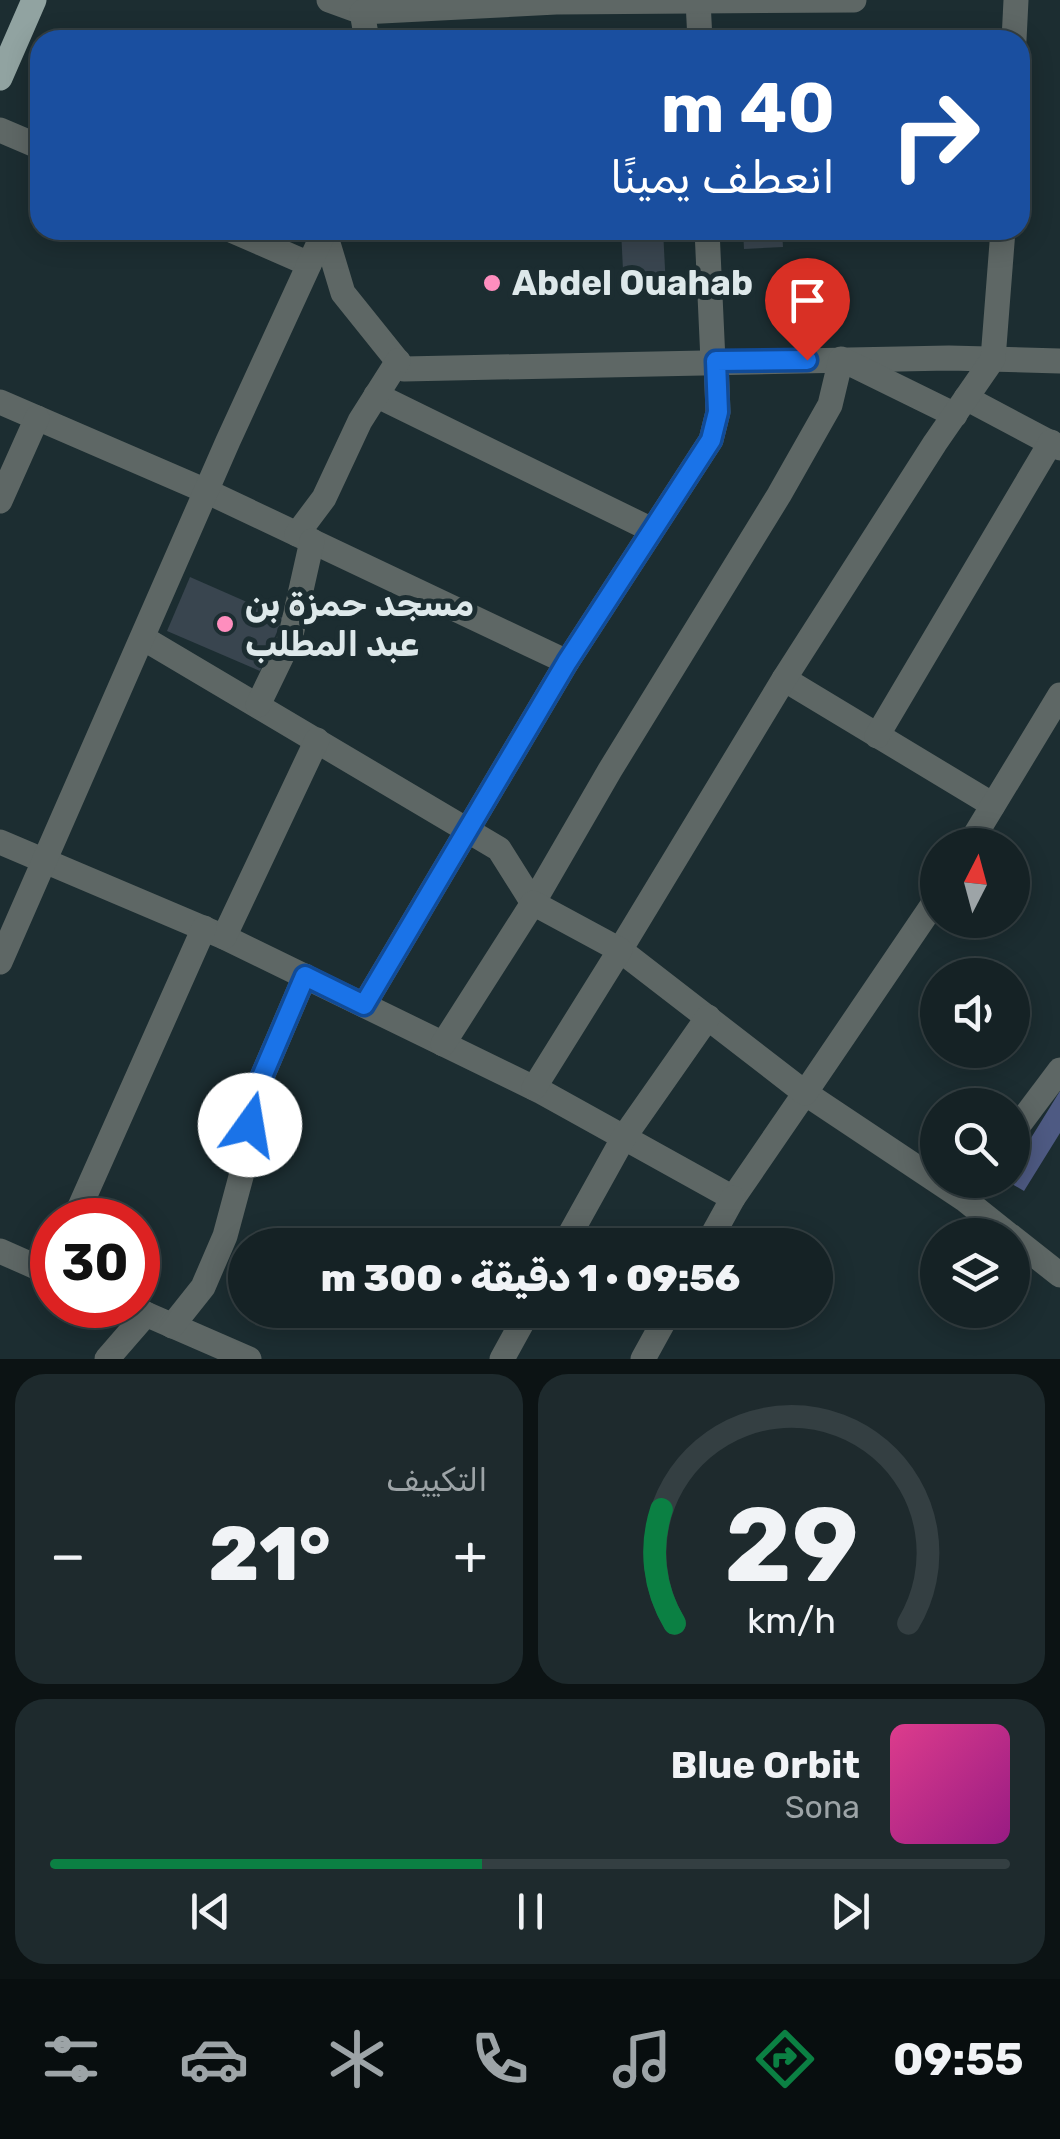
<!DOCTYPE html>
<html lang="ar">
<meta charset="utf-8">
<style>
body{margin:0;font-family:Rubik,"Noto Naskh Arabic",sans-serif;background:#1e2a2d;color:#f1f3f6;direction:rtl;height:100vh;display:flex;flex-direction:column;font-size:38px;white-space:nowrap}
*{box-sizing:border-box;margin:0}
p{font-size:32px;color:#9da4a7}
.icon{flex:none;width:55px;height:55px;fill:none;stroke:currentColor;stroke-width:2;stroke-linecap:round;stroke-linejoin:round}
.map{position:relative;height:1359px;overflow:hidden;direction:ltr}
.details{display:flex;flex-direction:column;gap:15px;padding:15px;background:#0c1314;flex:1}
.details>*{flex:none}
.hud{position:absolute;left:30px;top:30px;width:1000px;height:210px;border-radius:30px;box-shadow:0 5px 25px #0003,0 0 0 2px #343f42;direction:rtl;background:#1a4fa0;color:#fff;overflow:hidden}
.needle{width:65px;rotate:6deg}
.buttons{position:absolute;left:920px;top:828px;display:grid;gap:20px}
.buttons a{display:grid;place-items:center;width:110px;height:110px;border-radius:50%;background:#152225;box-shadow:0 5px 25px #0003,0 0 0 2px #343f42;font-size:50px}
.speed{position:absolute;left:30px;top:1198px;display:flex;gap:20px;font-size:50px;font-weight:700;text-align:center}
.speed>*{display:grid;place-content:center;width:130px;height:130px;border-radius:50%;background:#152225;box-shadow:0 5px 25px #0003,0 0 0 2px #343f42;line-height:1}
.speed .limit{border:15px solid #d22;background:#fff;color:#111}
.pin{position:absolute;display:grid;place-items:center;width:85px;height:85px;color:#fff;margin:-102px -42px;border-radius:50% 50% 50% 0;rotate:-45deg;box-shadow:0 0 10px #0007}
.pin .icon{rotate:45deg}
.me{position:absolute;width:110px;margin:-55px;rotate:13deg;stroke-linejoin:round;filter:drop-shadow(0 0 8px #0008)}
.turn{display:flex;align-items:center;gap:35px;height:210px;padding:0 30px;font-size:45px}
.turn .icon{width:130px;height:130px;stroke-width:2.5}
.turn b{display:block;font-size:70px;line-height:85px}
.big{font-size:75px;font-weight:800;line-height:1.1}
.details .tile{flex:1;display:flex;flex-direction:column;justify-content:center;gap:15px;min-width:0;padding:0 35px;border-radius:30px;background:#1e2a2d}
.details .dial{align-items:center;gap:0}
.dial svg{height:260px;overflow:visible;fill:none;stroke:#343f42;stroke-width:7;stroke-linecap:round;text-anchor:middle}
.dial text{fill:#f1f3f6;stroke:none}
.song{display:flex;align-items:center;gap:30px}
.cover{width:120px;height:120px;border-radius:15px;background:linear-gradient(135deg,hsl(330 70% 55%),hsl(310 70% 35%))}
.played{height:10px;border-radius:5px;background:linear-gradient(90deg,#0b8043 45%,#343f42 45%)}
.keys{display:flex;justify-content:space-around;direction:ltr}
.heat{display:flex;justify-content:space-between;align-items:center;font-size:55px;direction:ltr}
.details .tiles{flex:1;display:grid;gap:15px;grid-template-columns:1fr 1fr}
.tile:last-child{grid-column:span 2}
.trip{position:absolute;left:228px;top:1228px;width:605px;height:100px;border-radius:50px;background:#152225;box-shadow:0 5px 25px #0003,0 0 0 2px #343f42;font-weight:800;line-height:100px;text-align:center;direction:rtl}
.tabs{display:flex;height:160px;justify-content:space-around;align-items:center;background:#080e0f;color:#9da4a7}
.tabs .icon{width:70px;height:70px}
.tabs .current{color:#0b8043}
.tabs b{font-size:45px;color:#f1f3f6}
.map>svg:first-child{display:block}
.water{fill:#4e5a83}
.building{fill:#39454f}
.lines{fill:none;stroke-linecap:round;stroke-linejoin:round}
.minor{stroke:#5e6765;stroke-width:25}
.major{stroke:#91a3a1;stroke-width:25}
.route-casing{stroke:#114b97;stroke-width:25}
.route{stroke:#1a73e8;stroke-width:18}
.poi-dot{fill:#fe8ebe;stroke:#1c2d31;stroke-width:4}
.labels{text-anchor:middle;stroke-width:10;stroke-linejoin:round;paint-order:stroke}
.poi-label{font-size:35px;font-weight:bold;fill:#dde8ea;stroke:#1c2d31;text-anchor:start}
</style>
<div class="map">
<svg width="1060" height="1359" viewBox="0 0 1060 1359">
<rect width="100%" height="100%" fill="#1c2d31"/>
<polygon class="water" points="1060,1091 1060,1133 1024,1191 1005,1180 1012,1180 1013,1167"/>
<g class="building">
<polygon points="621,230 663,230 666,288 624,290"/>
<polygon points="743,230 782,230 783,247 744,249"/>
<polygon points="190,577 283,618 260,671 167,631"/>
</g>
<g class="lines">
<g class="minor">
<polyline points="329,0 362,12 367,40"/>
<polyline points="698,1 700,40"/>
<polyline points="362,12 556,2 854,0"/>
<polyline points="1014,40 1016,0"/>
<polyline points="0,130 40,147"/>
<polyline points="231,230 309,264"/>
<polyline points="324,230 343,293 404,369 949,358 1060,361"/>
<polyline points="707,230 713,361"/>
<polyline points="376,395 652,530"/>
<polyline points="966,398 1060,448"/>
<polyline points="0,402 206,491 567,662 364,1005"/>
<polyline points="0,501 37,418"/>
<polyline points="297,534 324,498 360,421 398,361"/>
<polyline points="143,638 499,849 533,903 610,770 779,495 830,405 841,359 955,415"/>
<polyline points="567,662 711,440 718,412 716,361"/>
<polyline points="784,679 993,805"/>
<polyline points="258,705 290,639 312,541"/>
<polyline points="877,736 1051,442"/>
<polyline points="0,842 224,937 542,1092 733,1198 805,1093 964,1199 1009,1235"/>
<polyline points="969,845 1060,695"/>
<polyline points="938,897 805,1093 620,950 784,679 935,443 993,359 1003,230"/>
<polyline points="224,937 317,740"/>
<polyline points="0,962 228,441 324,232"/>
<polyline points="443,1044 533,903 620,950 534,1088"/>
<polyline points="1012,1134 1060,1070"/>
<polyline points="74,1220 204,928"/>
<polyline points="1012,1237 1060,1275"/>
<polyline points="564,1245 624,1137 708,1017"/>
<polyline points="707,1245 733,1198"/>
<polyline points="0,1251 52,1274"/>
<polyline points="125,1305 249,1359"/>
<polyline points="172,1326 203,1287 225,1236 246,1158 255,1093 305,976"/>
<polyline points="107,1359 146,1314"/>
<polyline points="502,1359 529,1310"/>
<polyline points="643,1359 670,1310"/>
</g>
<polyline class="major" points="0,78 34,0"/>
</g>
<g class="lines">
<g class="route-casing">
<polyline id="route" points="250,1125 255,1093 305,976 364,1005 567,662 711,440 718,412 716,361 807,360"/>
</g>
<use href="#route" class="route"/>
</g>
<g class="poi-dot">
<circle cx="492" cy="283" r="10"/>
<circle cx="225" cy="624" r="10"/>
</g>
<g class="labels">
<g class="poi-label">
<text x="512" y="295">Abdel Ouahab</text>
<text x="245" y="616">مسجد حمزة بن<tspan x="245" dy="40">عبد المطلب</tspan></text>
</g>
</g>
</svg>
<div class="buttons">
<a><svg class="needle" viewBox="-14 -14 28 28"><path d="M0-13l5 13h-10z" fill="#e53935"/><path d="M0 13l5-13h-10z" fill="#9da4a7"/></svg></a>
<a><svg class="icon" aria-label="sound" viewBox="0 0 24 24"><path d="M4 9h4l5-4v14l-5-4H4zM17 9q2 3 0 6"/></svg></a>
<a><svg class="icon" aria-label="search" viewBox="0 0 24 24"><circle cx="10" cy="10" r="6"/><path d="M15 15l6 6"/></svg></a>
<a><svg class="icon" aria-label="layers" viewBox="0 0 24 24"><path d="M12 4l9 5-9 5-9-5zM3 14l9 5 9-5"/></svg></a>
</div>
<div class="speed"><div class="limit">30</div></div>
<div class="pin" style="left:807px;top:360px;background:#d93025"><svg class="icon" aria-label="arrive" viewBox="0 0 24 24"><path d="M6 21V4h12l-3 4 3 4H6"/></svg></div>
<svg class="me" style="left:250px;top:1125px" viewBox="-20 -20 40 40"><circle r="19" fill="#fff"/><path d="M0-13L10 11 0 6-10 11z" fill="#1a73e8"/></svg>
<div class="trip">09:56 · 1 دقيقة · 300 m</div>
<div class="hud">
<div class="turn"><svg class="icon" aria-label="right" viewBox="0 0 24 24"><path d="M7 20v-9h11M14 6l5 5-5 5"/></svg><div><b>40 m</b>انعطف يمينًا</div></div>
</div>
</div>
<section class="details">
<div class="tiles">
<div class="tile dial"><svg viewBox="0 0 100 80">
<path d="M14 69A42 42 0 1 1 86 69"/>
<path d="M14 69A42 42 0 0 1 10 34" stroke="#0b8043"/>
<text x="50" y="56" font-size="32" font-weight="700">29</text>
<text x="50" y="72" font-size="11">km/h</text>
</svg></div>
<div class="tile"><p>التكييف</p>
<div class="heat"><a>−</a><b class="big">21°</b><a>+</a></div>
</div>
<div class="tile">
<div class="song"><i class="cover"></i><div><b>Blue Orbit</b><p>Sona</p></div></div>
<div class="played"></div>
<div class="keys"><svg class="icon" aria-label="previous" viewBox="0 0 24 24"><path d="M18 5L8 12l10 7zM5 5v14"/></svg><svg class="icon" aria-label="pause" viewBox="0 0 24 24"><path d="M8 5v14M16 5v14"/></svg><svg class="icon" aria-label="next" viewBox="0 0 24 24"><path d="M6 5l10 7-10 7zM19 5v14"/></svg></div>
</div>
</div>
</section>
<nav class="tabs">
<b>09:55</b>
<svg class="icon current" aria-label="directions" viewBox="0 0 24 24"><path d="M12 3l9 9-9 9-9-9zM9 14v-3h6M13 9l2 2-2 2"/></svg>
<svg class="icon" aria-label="music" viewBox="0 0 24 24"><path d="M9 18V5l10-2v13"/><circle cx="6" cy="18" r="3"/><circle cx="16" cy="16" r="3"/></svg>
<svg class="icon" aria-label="phone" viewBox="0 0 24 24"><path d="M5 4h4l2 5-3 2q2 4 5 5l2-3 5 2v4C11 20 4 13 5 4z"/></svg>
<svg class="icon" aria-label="climate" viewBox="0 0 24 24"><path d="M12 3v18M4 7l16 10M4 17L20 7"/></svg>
<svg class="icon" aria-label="car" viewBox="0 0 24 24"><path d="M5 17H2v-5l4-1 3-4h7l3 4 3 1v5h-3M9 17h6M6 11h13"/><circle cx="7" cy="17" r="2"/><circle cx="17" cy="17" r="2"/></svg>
<svg class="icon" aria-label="filters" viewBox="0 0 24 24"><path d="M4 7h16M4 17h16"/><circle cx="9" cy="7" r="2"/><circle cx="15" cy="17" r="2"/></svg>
</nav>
